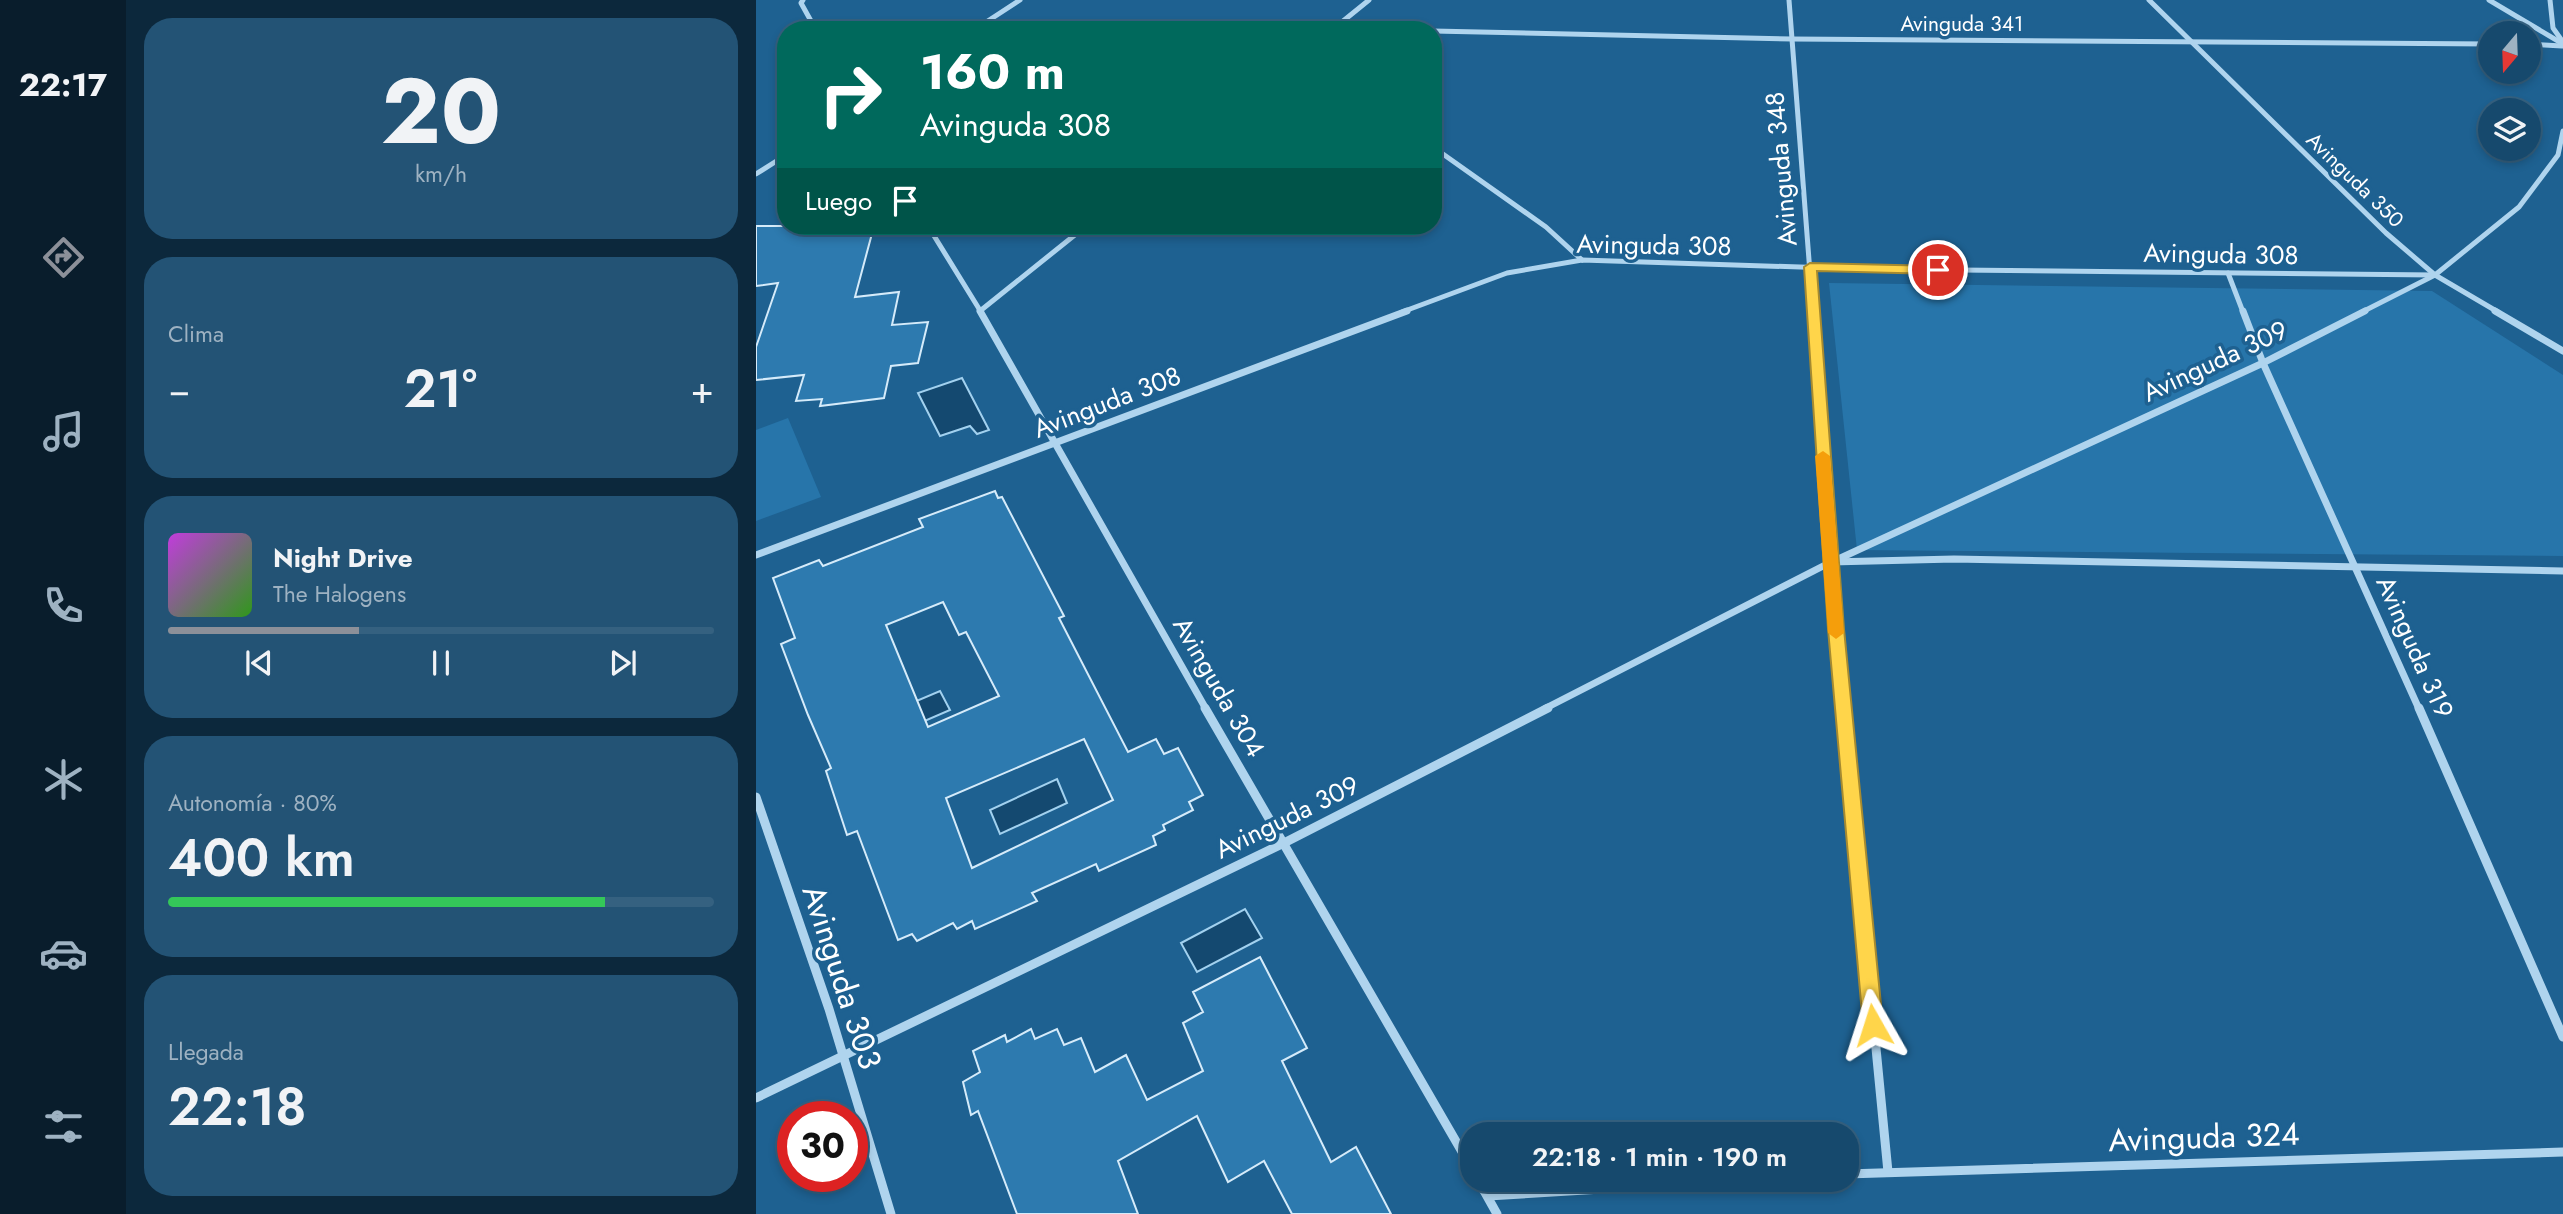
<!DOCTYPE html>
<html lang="es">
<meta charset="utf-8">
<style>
body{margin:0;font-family:Jost,sans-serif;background:#235375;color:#f1f3f6;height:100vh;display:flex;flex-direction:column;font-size:26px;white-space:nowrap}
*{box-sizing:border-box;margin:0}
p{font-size:23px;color:#9eb2c2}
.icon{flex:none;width:38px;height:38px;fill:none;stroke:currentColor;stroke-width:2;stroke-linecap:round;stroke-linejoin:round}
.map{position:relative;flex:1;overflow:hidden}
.details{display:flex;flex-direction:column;gap:18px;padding:18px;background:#0c283c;width:630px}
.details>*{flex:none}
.guide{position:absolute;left:21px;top:21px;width:665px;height:214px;border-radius:28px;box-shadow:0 4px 10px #0003,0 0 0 2px #356180;background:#00695c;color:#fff;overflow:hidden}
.needle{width:46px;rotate:199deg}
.tools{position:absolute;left:1722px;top:21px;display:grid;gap:14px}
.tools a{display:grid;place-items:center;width:63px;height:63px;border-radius:50%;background:#16496d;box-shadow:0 4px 10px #0003,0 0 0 2px #356180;font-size:35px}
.speed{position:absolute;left:21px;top:1101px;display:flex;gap:14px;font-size:35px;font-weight:700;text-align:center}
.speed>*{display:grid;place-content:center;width:91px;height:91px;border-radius:50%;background:#16496d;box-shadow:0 4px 10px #0003,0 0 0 2px #356180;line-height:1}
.speed .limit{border:10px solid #d22;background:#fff;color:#111}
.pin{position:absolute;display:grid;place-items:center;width:60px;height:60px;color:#fff;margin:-30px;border:4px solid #fff;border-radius:50%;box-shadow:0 2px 7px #0007}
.me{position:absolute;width:77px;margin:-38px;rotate:354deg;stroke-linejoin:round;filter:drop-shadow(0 0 5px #0008)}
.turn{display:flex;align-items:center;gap:24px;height:147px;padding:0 28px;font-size:32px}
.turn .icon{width:91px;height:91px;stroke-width:2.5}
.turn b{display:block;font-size:49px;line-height:60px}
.then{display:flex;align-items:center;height:66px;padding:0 28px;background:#0003;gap:14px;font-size:26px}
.big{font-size:52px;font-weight:600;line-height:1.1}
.details .card{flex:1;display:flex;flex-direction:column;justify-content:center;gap:10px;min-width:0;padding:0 24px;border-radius:28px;background:#235375}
.details .dial{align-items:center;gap:0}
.dial b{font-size:91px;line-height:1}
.song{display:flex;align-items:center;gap:21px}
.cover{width:84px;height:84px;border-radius:10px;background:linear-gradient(135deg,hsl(290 70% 55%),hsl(110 70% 35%))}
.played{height:7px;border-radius:4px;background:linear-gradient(90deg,#8c9099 35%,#356180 35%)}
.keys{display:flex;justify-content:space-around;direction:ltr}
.heat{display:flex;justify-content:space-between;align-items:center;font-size:38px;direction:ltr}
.charge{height:10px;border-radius:5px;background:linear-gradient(90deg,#34c759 80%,#356180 0)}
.trip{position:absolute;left:704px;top:1122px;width:399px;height:70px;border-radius:28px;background:#16496d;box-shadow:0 4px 10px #0003,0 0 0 2px #356180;font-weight:600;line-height:70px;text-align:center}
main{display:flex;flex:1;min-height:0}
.tabs{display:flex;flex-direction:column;width:126px;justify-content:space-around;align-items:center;background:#091d2c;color:#9eb2c2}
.tabs .icon{width:49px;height:49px}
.tabs .selected{color:#8c9099}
.tabs b{font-size:32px;color:#f1f3f6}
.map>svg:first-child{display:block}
.green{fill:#2775aa}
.water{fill:#144970;stroke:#a2d1ef;stroke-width:2}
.building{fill:#2d7aaf;stroke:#d5ebfa;stroke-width:2;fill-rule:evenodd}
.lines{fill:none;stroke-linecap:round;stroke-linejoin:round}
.minor-far2{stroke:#afd4ee;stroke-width:5}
.minor-far1{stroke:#afd4ee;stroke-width:7}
.minor{stroke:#afd4ee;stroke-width:9}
.route{fill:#ffd54a;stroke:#a68a30;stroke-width:2}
.slow{fill:#f59e0b}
.labels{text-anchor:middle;stroke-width:7;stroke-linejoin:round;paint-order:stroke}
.far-street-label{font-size:21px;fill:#fff;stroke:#1e6191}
.street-label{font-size:26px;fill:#fff;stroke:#1e6191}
.near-street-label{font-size:32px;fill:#fff;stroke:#1e6191}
</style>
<main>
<nav class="tabs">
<b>22:17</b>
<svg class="icon selected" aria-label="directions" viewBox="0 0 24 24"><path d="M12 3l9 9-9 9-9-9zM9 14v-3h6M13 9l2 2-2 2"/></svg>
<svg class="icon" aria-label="music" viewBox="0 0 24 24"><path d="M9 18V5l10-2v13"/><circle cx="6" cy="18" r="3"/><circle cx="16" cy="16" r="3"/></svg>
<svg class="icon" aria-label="phone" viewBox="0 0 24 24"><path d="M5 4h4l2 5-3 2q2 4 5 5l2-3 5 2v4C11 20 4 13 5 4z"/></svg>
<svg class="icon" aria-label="climate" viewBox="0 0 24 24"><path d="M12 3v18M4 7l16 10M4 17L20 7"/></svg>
<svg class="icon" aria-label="car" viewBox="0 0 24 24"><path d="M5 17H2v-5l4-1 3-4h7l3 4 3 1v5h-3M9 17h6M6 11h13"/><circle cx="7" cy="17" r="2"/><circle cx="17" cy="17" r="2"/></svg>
<svg class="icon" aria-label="filters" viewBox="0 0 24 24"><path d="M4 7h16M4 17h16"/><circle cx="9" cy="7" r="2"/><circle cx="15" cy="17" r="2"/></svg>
</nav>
<section class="details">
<div class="card dial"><b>20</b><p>km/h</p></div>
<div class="card"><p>Clima</p>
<div class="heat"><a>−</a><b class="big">21°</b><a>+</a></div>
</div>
<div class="card">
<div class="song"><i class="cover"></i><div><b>Night Drive</b><p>The Halogens</p></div></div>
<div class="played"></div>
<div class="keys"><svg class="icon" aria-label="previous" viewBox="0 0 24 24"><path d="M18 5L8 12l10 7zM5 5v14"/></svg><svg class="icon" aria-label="pause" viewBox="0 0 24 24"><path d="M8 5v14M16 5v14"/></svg><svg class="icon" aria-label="next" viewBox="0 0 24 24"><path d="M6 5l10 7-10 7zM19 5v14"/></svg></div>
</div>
<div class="card"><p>Autonomía · 80%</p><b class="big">400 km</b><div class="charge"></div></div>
<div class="card"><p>Llegada</p><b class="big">22:18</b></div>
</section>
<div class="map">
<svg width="1807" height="1214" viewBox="0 0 1807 1214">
<rect width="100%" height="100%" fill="#1e6191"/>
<g class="green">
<polygon points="1073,283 1676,291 1807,375 1807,556 1101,550"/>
<polygon points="32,418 65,497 0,521 0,430"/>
</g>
<g class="water">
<polygon points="206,378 233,430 221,434 214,426 184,436 162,393"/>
<polygon points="184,691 194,710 134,736 125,716"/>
<polygon points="301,779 311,803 244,834 234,810"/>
<polygon points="489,909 506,938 441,972 425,943"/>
</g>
<g class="building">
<polygon points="0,226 118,226 99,297 143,292 136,325 172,322 162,363 135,366 128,398 64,406 66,399 40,401 48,375 0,380 0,347 22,283 0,286"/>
<path d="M 239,491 L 242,498 L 246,497 L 308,616 L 303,618 L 372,752 L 400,739 L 408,754 L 422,748 L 447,795 L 433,802 L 437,810 L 407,825 L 409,830 L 397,836 L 400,845 L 343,871 L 340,864 L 276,893 L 281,901 L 219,929 L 216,921 L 201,929 L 197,923 L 161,941 L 156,934 L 142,940 L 101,831 L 91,835 L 70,771 L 75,768 L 52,715 L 25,644 L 39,638 L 17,578 L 63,560 L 67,566 L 167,527 L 163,519 ZM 187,602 L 203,635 L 210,632 L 243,696 L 172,727 L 130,625 ZM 328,739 L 357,800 L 216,868 L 190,798 Z"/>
<polygon points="504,957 551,1048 526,1061 575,1162 600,1147 635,1214 536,1214 508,1161 472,1182 441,1116 362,1161 382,1214 261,1214 222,1111 215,1115 207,1082 224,1072 217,1051 249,1035 251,1042 275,1029 279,1039 301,1029 308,1045 325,1038 339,1072 370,1055 391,1100 447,1071 427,1023 447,1012 437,992"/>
</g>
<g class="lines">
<g class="minor-far2">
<polyline points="47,0 45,3 60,30"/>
<polyline points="1033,0 1057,312"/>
<polyline points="1393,0 1630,233 1679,275 1742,312"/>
<polyline points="1733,0 1807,44"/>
<polyline points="1794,0 1797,28 1807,42"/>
<polyline points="578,29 619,30"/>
<polyline points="218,30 264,0"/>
<polyline points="576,30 613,0"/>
<polyline points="677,31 1036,39 1734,44"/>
<polyline points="1773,44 1806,46"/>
<polyline points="677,147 790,227 826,260"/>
<polyline points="0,174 30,155"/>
<polyline points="172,226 225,312"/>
<polyline points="1472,273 1487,312"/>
<polyline points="224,311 330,226"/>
<polyline points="646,312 751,273 826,260 1103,269 1679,275"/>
<polyline points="1606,312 1679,275 1763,207 1802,155 1807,131"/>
</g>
<g class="minor-far1">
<polyline points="224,311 450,709"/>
<polyline points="1057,311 1087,709"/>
<polyline points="1487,311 1507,363 1663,709"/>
<polyline points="1739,311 1807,351"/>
<polyline points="0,555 651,311"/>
<polyline points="1078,561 1507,363 1609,311"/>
<polyline points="788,709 1075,562 1198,559 1807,571"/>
</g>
<g class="minor">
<polyline points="449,708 716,1169"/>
<polyline points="1087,708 1132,1172"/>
<polyline points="1663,708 1807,1037"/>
<polyline points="0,797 73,1009 135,1214"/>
<polyline points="0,1098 526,844 792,708"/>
<polyline points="1090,1174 1807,1152"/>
<polyline points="722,1180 741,1214"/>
<polyline points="732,1196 993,1180"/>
</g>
</g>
<polygon class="route" points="1054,263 1182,266 1189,270 1182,274 1061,271 1088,629 1127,1025 1124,1031 1117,1034 1110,1031 1107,1025 1072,629 1048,267"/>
<polygon class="slow" points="1067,451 1074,456 1088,633 1080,639 1072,633 1059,456"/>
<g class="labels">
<g class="far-street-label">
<text x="1206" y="31">Avinguda 341</text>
<text transform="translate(1599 180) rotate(44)" y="7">Avinguda 350</text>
</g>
<g class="street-label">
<text transform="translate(1025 169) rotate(-95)" y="9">Avinguda 348</text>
<text transform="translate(898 245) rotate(1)" y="9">Avinguda 308</text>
<text transform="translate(1465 254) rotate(1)" y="9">Avinguda 308</text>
<text transform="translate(1459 361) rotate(-25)" y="9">Avinguda 309</text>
<text transform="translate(351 402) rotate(-21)" y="9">Avinguda 308</text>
<text transform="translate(1659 647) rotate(66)" y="9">Avinguda 319</text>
<text transform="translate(463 687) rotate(60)" y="9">Avinguda 304</text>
<text transform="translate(531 817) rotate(-26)" y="9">Avinguda 309</text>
</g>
<g class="near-street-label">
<text transform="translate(86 977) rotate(72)" y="11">Avinguda 303</text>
<text transform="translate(1448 1137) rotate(-2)" y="11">Avinguda 324</text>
</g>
</g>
</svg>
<div class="tools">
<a><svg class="needle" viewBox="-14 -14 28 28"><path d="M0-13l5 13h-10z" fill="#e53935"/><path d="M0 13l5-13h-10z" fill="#9eb2c2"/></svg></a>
<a><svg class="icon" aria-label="layers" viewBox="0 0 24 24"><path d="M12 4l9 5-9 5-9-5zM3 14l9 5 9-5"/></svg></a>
</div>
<div class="speed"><div class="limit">30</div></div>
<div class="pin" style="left:1182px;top:270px;background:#d93025"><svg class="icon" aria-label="arrive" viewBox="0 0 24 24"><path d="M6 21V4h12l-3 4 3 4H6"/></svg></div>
<svg class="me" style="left:1117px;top:1025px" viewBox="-20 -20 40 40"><path d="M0-17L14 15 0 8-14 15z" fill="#ffd54a" stroke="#fff" stroke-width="4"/></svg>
<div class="trip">22:18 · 1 min · 190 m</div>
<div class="guide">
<div class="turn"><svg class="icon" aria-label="right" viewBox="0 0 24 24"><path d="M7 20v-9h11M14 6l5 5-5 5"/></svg><div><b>160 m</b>Avinguda 308</div></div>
<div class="then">Luego<svg class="icon" aria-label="arrive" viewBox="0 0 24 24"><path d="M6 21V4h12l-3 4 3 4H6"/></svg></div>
</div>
</div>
</main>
